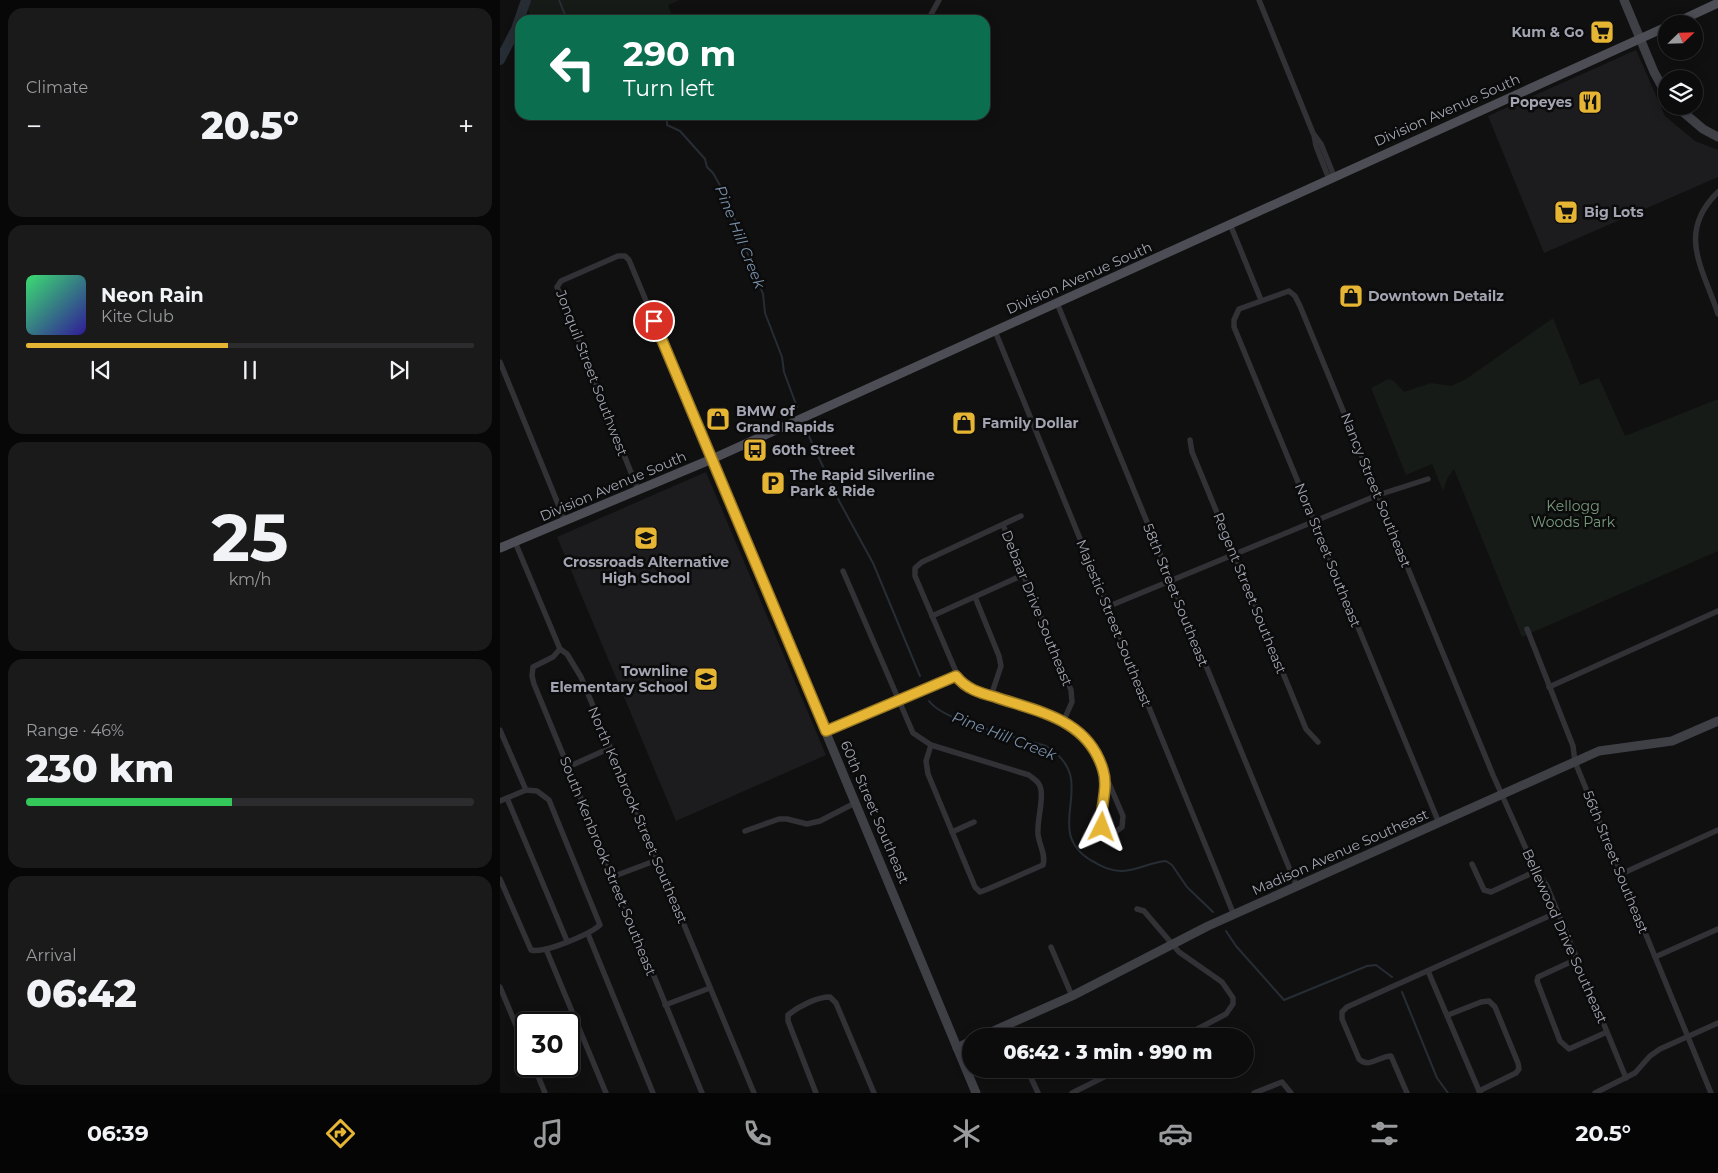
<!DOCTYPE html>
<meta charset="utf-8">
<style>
body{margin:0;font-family:Montserrat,sans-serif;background:#1a1a1b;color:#f1f3f6;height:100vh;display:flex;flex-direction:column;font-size:19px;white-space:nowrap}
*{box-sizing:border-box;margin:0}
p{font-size:16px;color:#9a9b9d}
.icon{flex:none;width:28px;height:28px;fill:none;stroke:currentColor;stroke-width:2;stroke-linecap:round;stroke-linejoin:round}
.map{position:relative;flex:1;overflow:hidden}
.panel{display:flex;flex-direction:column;gap:8px;padding:8px;background:#070707;width:500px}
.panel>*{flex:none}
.top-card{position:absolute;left:15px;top:15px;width:475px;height:105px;border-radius:15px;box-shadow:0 2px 12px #0003,0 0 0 1px #2c2c2e;background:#0b6e4f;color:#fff;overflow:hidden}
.needle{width:32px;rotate:67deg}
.fabs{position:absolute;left:1158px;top:15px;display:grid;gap:10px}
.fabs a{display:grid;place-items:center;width:45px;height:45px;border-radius:50%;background:#0c0c0d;box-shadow:0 2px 12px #0003,0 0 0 1px #2c2c2e;font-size:25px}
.speed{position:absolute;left:15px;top:1012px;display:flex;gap:10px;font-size:25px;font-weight:700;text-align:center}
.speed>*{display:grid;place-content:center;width:65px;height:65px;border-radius:50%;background:#0c0c0d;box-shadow:0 2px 12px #0003,0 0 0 1px #2c2c2e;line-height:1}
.speed .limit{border:2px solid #111;border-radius:8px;background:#fff;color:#111}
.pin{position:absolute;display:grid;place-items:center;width:42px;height:42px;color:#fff;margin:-21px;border:2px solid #fff;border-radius:50%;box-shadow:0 1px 5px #0007}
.me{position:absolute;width:55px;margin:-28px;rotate:3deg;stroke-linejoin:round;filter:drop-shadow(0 0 4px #0008)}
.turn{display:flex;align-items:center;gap:18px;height:105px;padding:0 25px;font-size:22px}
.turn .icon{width:65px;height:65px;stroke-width:2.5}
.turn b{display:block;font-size:35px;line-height:42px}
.big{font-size:38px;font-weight:800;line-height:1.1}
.panel .tile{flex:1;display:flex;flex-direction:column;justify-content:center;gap:8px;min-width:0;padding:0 18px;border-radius:15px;background:#1a1a1b}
.panel .dial{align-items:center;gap:0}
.dial b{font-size:65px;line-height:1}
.song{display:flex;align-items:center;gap:15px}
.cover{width:60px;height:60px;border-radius:8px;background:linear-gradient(135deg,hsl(140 70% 55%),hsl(250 70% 35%))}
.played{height:5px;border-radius:2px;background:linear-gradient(90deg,#e6b533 45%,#2c2c2e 45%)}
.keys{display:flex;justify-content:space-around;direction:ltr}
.heat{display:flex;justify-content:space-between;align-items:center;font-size:28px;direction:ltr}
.charge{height:8px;border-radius:4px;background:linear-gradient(90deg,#34c759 46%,#2c2c2e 0)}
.trip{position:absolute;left:462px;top:1028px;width:292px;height:50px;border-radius:25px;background:#0c0c0d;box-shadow:0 2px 12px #0003,0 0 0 1px #2c2c2e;font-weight:800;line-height:50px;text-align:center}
.dock{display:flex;height:80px;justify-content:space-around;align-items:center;background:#050505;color:#9a9b9d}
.dock .icon{width:35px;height:35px}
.dock .on{color:#e6b533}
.dock b{font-size:22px;color:#f1f3f6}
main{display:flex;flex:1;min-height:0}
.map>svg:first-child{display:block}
.built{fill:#1c1c1e}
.green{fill:#161b17}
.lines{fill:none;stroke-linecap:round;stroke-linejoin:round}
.stream{stroke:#272d34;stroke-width:2}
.river{stroke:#272d34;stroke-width:10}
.street{stroke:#313136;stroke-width:5.5}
.secondary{stroke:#3f4046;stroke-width:9}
.primary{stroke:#4d4e55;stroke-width:9}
.route-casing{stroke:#967621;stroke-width:12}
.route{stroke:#e6b533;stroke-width:9}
.labels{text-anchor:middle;stroke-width:5;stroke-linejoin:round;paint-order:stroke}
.poi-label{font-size:14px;font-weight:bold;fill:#a2a5b1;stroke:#0b0b0c;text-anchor:start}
.street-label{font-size:14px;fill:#a2a5b1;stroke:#0b0b0c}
.park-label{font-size:14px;fill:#799b7e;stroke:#0b0b0c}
.water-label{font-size:15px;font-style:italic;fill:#7a91ab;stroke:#0b0b0c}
</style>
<main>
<section class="panel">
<div class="tile"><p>Climate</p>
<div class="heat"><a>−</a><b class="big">20.5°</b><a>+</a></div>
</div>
<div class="tile">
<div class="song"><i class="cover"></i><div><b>Neon Rain</b><p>Kite Club</p></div></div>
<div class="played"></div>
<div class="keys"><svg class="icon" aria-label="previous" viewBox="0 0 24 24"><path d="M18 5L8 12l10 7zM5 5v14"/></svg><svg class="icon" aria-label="pause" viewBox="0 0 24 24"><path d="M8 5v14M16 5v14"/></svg><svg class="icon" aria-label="next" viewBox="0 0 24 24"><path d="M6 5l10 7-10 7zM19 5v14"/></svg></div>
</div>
<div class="tile dial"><b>25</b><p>km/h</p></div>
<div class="tile"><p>Range · 46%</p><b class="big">230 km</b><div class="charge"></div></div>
<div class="tile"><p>Arrival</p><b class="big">06:42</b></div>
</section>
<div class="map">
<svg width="1218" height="1093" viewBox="0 0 1218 1093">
<rect width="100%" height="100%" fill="#101011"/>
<g class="built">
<polygon points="1136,50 1165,116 1195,141 1218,150 1218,177 1044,253 988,116"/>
<polygon points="206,472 326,755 176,821 57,537"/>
</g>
<g class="green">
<polygon points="24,0 180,0 168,5 174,20 32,20"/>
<polygon points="1053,318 1080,385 1099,378 1125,436 1218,399 1218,551 1022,637 954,469 948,477 943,491 932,464 906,475 871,388 889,379 895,382 904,392 931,383 951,386 966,379"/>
</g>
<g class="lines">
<g class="stream">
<polyline points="59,0 67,20"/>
<polyline points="161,115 167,120 167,125 180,131 205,159 207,167 213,173 226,196 263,294 265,313 282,357 284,372 297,407"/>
<polyline points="306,430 338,499 373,563 420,676"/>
<path d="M 429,701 C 444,722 520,738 546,746 C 604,781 538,829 592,861 C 602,866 610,871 621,871 C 637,871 650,862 666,861 L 672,865 L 687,887 L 713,912"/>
<polyline points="726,931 736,946 784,1000 867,966 876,965 892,977"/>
<polyline points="902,992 937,1078 948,1093"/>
</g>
<polyline class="river" points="0,60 16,29 26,0"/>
<g class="street">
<polyline points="759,0 813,133 821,144 834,176"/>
<polyline points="428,20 439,0"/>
<polyline points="814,135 816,146 829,179"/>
<path d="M 1218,192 C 1176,233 1203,268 1218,314"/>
<polyline points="730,224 761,300"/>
<polyline points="557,303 797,887"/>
<polyline points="495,331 734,915"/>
<polyline points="0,362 65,521"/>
<polyline points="690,440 692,452 806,729 818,742"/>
<polyline points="138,490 57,287 61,281 118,256 125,256 129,260 212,459"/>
<polyline points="521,516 422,562 415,568 415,576 460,681 484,695 564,720 576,728 587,739 599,760 623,816 622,827 614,833 608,833 602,827 604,771"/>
<polyline points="503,525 571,690 572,702 564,720"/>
<polyline points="15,542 60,649 67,654 81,677 254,1093"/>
<path d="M 343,571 L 413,733 L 431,745 L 529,775 C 535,780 540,782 541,790 C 543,804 537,819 538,834 C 539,845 546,854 543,865 L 488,889 L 480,892 L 475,887 L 428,774 L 426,761 L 431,745"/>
<polyline points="475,597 499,656 501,666 491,696"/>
<polyline points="607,607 878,495 928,479"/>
<polyline points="432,616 523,575"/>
<polyline points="1027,629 1073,746 1075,762 1211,1093"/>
<polyline points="60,649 53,657 33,667 32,676 34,684 202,1093"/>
<polyline points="1049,687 1218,611"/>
<path d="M 0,730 L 26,790 L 37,791 L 49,800 L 100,925 C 90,934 44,954 31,950 L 0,879"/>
<polyline points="326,731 456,676"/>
<polyline points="68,767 110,748"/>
<polyline points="7,798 67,941"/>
<polyline points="0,801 26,790"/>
<polyline points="939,823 734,327 734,320 739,309 789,291 795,296 800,306 993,775 1036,871 1047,886 1126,1078"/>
<polyline points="245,831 279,819 287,819 307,824 320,821 355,803"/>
<polyline points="452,832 474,822"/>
<polyline points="972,864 984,890 991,892 1036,871"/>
<polyline points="1121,874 1218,830"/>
<polyline points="112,877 157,860"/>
<polyline points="637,909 644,911 679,952 722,982 733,998 733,1004 726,1014 684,1036"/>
<polyline points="88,934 153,1093"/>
<polyline points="551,947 572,996"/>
<polyline points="46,949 106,1093"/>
<polyline points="1155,957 1218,929"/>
<polyline points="1077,959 1038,977 1037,981 1060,1041 1069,1049 1107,1032"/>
<polyline points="928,971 980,1093"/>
<polyline points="0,987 26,1049"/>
<polyline points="165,1005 210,988"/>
<polyline points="948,1015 981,1002 989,1001 995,1007 1018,1063 1019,1069 1016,1073 979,1091"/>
<polyline points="508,1024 513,1036"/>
<polyline points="34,1066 45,1093"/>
<polyline points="527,1069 538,1093"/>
<path d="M 316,1093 L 288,1021 L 288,1015 C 299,1006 317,997 330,997 L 336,1003 L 374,1093"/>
<polyline points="572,1093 620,1069"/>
<polyline points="754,1093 782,1082 791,1093"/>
<path d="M 907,1093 L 891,1056 C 879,1056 869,1069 859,1059 L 842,1019 L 842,1012 L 847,1007 L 1058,912"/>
<polyline points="1095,1093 1135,1073 1150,1056 1160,1049 1218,1023"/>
</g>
<g class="secondary">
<polyline points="1124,0 1154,72 1166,94"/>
<polyline points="1176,106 1203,129 1218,137"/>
<polyline points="212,459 476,1093"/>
<polyline points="482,1036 572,996 708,926 1099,751 1172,741 1218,721"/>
<polyline points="457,1048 471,1041"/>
</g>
<g class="primary">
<polyline points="1173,24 1218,3"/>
<polyline points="0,548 212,459 1166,27"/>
</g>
</g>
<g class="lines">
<g class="route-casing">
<path id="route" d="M 154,321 L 326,731 L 456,676 C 466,689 480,693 495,697 C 539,712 588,719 603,770 C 609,789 599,808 602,827"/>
</g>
<use href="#route" class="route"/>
</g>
<defs>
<g id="supermarket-square" transform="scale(1.25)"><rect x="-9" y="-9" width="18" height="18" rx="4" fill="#e6b533" stroke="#0b0b0c"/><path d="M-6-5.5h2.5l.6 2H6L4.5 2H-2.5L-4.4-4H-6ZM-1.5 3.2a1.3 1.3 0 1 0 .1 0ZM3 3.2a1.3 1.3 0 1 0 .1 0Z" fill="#111"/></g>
<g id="restaurant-square" transform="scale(1.25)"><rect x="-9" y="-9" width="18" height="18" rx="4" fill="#e6b533" stroke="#0b0b0c"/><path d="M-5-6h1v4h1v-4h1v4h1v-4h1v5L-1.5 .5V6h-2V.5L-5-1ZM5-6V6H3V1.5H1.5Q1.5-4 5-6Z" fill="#111"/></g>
<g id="shop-square" transform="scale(1.25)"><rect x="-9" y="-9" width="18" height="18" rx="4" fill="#e6b533" stroke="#0b0b0c"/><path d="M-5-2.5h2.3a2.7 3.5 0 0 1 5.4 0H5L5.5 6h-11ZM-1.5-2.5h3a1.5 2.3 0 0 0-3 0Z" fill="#111"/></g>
<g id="bus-square" transform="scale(1.25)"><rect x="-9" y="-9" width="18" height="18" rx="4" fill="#e6b533" stroke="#0b0b0c"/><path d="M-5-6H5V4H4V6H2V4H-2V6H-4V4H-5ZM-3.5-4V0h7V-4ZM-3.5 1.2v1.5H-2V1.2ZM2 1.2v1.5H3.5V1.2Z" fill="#111"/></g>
<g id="parking-square" transform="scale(1.25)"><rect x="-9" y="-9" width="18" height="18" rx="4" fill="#e6b533" stroke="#0b0b0c"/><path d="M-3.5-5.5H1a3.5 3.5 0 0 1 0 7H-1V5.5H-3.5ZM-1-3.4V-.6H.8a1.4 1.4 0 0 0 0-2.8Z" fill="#111"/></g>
<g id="school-square" transform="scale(1.25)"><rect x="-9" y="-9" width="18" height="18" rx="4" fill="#e6b533" stroke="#0b0b0c"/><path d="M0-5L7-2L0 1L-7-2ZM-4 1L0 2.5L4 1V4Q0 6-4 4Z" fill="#111"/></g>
</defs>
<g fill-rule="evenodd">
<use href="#supermarket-square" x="1102" y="32"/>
<use href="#restaurant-square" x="1090" y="102"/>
<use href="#supermarket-square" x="1066" y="212"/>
<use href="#shop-square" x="851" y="296"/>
<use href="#shop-square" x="218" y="419"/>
<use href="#shop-square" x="464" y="423"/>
<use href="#bus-square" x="255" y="450"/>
<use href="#parking-square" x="273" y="483"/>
<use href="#school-square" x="146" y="538"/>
<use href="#school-square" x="206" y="679"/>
</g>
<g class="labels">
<g class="poi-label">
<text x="1084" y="37" text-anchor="end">Kum &amp; Go</text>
<text x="1072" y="107" text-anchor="end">Popeyes</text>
<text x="1084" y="217">Big Lots</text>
<text x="868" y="301">Downtown Detailz</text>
<text x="236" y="416">BMW of<tspan x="236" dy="16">Grand Rapids</tspan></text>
<text x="482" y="428">Family Dollar</text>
<text x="272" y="455">60th Street</text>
<text x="290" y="480">The Rapid Silverline<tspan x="290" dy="16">Park &amp; Ride</tspan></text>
<text x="146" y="567" text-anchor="middle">Crossroads Alternative<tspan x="146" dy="16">High School</tspan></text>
<text x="188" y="676" text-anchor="end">Townline<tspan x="188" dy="16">Elementary School</tspan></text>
</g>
<g class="street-label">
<text transform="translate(947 110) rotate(-24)" y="5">Division Avenue South</text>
<text transform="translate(579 278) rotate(-24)" y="5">Division Avenue South</text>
<text transform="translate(92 373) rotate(69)" y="5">Jonquil Street Southwest</text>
<text transform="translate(113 486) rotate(-23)" y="5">Division Avenue South</text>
<text transform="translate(876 490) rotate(68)" y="5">Nancy Street Southeast</text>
<text transform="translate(828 555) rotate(68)" y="5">Nora Street Southeast</text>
<text transform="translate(750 593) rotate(68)" y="5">Regent Street Southeast</text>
<text transform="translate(676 595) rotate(68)" y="5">58th Street Southeast</text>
<text transform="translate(537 608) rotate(68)" y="5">Debaar Drive Southeast</text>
<text transform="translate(614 623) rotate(68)" y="5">Majestic Street Southeast</text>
<text transform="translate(375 812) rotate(67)" y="5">60th Street Southeast</text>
<text transform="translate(138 815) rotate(67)" y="5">North Kenbrook Street Southeast</text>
<text transform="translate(840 852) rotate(-24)" y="5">Madison Avenue Southeast</text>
<text transform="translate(1116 862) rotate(68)" y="5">56th Street Southeast</text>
<text transform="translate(108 866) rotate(68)" y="5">South Kenbrook Street Southeast</text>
<text transform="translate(1065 936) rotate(66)" y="5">Bellewood Drive Southeast</text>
</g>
<g class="park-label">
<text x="1073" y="511">Kellogg<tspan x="1073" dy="16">Woods Park</tspan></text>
</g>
<g class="water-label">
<text transform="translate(240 237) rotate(68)" y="5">Pine Hill Creek</text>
<text transform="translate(504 736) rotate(21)" y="5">Pine Hill Creek</text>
</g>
</g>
</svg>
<div class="fabs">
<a><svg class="needle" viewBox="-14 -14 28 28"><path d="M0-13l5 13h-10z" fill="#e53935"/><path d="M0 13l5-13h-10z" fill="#9a9b9d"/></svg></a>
<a><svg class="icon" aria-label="layers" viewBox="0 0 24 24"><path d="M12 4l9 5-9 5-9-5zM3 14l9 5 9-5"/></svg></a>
</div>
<div class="speed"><div class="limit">30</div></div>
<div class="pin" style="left:154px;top:321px;background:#d93025"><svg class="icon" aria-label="arrive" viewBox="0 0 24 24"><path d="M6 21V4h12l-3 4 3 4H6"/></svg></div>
<svg class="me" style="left:602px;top:827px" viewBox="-20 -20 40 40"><path d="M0-17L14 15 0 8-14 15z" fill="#e6b533" stroke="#fff" stroke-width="4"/></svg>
<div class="trip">06:42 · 3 min · 990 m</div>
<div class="top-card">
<div class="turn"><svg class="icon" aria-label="left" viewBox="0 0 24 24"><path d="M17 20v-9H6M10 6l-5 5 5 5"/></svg><div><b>290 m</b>Turn left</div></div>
</div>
</div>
</main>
<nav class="dock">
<b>06:39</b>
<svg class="icon on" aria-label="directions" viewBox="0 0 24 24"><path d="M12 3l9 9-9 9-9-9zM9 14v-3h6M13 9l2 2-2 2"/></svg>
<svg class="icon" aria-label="music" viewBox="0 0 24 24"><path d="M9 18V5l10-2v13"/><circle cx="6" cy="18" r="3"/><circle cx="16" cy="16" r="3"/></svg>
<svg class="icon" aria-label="phone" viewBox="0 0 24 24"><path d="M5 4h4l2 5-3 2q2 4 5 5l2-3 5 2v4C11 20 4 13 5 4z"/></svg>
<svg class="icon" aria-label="climate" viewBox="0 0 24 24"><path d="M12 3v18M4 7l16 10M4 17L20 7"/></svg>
<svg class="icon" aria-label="car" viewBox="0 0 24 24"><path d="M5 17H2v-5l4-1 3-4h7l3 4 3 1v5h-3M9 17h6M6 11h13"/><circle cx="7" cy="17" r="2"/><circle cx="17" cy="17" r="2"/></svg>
<svg class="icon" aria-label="filters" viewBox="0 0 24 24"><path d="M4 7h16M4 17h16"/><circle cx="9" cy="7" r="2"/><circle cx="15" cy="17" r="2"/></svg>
<b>20.5°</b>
</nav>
